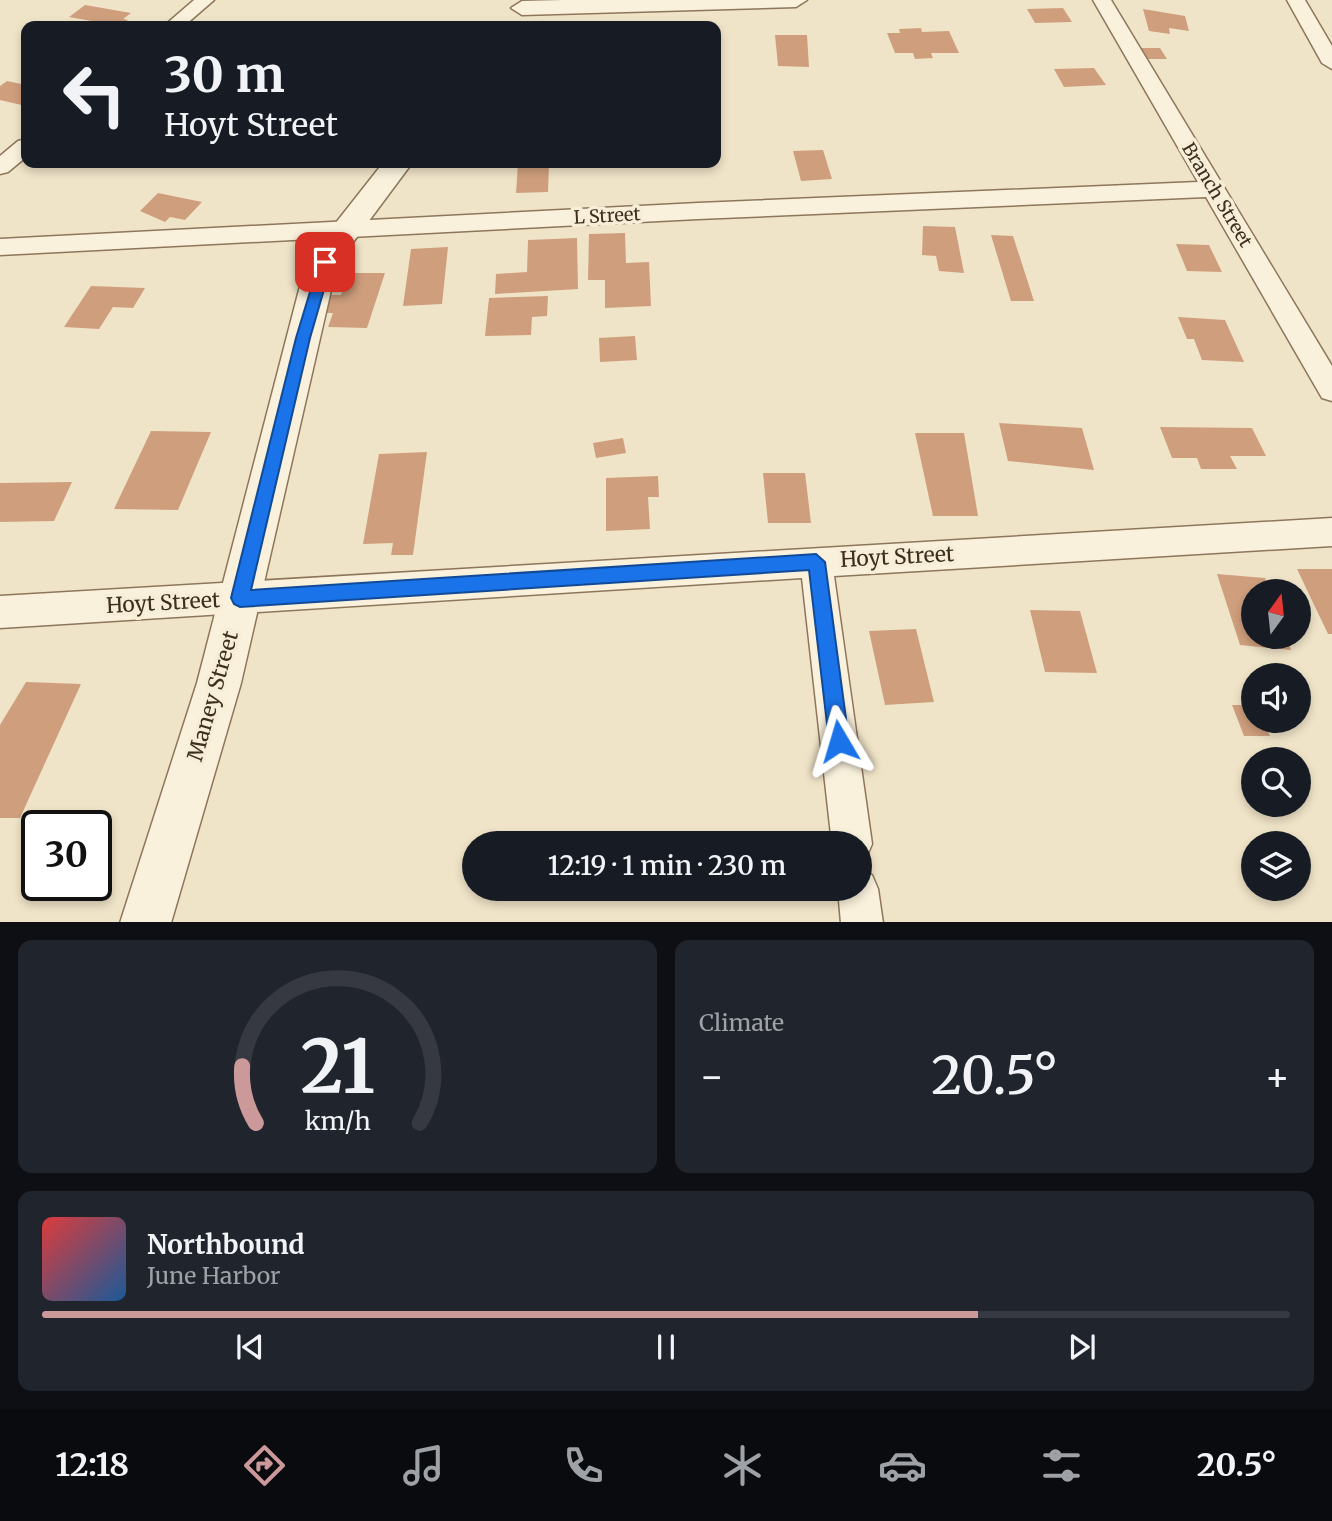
<!DOCTYPE html>
<meta charset="utf-8">
<style>
body{margin:0;font-family:Merriweather,serif;background:#20242c;color:#f1f3f6;height:100vh;display:flex;flex-direction:column;font-size:26px;white-space:nowrap}
*{box-sizing:border-box;margin:0}
p{font-size:23px;color:#9ea1a6}
.icon{flex:none;width:38px;height:38px;fill:none;stroke:currentColor;stroke-width:2;stroke-linecap:round;stroke-linejoin:round}
.map{position:relative;height:922px;overflow:hidden}
.details{display:flex;flex-direction:column;gap:18px;padding:18px;background:#0d0f14;flex:1}
.details>*{flex:none}
.hud{position:absolute;left:21px;top:21px;width:700px;height:147px;border-radius:14px;box-shadow:0 4px 10px #0003;background:#171b24;color:#f1f3f6;overflow:hidden}
.needle{width:46px;rotate:15deg}
.controls{position:absolute;left:1241px;top:579px;display:grid;gap:14px}
.controls a{display:grid;place-items:center;width:70px;height:70px;border-radius:50%;background:#171b24;box-shadow:0 4px 10px #0003;font-size:35px}
.speed{position:absolute;left:21px;top:810px;display:flex;gap:14px;font-size:35px;font-weight:700;text-align:center}
.speed>*{display:grid;place-content:center;width:91px;height:91px;border-radius:50%;background:#171b24;box-shadow:0 4px 10px #0003;line-height:1}
.speed .limit{border:4px solid #111;border-radius:10px;background:#fff;color:#111}
.pin{position:absolute;display:grid;place-items:center;width:60px;height:60px;color:#fff;margin:-30px;border-radius:14px;box-shadow:0 4px 10px #0006}
.me{position:absolute;width:77px;margin:-38px;rotate:353deg;stroke-linejoin:round;filter:drop-shadow(0 0 5px #0008)}
.turn{display:flex;align-items:center;gap:24px;height:147px;padding:0 28px;font-size:32px}
.turn .icon{width:91px;height:91px;stroke-width:2.5}
.turn b{display:block;font-size:49px;line-height:60px}
.big{font-size:52px;font-weight:600;line-height:1.1}
.details .widget{flex:1;display:flex;flex-direction:column;justify-content:center;gap:10px;min-width:0;padding:0 24px;border-radius:14px;background:#20242c}
.details .dial{align-items:center;gap:0}
.dial svg{height:182px;overflow:visible;fill:none;stroke:#363941;stroke-width:7;stroke-linecap:round;text-anchor:middle}
.dial text{fill:#f1f3f6;stroke:none}
.song{display:flex;align-items:center;gap:21px}
.cover{width:84px;height:84px;border-radius:10px;background:linear-gradient(135deg,hsl(0 70% 55%),hsl(210 70% 35%))}
.played{height:7px;border-radius:4px;background:linear-gradient(90deg,#cc999b 75%,#363941 75%)}
.keys{display:flex;justify-content:space-around;direction:ltr}
.heat{display:flex;justify-content:space-between;align-items:center;font-size:38px;direction:ltr}
.details .tiles{flex:1;display:grid;gap:18px;grid-template-columns:1fr 1fr}
.widget:last-child{grid-column:span 2}
.trip{position:absolute;left:462px;top:831px;width:410px;height:70px;border-radius:35px;background:#171b24;box-shadow:0 4px 10px #0003;font-weight:600;line-height:70px;text-align:center}
.menu{display:flex;height:112px;justify-content:space-around;align-items:center;background:#090b0e;color:#9ea1a6}
.menu .icon{width:49px;height:49px}
.menu .selected{color:#cc999b}
.menu b{font-size:32px;color:#f1f3f6}
.map>svg:first-child{display:block}
.building{fill:#cf9f7d}
.lines{fill:none;stroke-linecap:round;stroke-linejoin:round}
.minor-casing{stroke:#8d765c;stroke-width:3}
.tertiary-casing{stroke:#8d765c;stroke-width:3}
.minor{fill:#faf1dc;fill-rule:evenodd}
.tertiary{fill:#faf1dc;fill-rule:evenodd}
.route{fill:#1a73e8;stroke:#114b97;stroke-width:2}
.labels{text-anchor:middle;stroke-width:7;stroke-linejoin:round;paint-order:stroke}
.far-street-label{font-size:18px;fill:#3d2e20;stroke:#f7eed8}
.street-label{font-size:21px;fill:#3d2e20;stroke:#f7eed8}
</style>
<div class="map">
<svg width="1332" height="923" viewBox="0 0 1332 923">
<rect width="100%" height="100%" fill="#f0e4c8"/>
<g class="building">
<polygon points="85,5 131,13 123,19 128,20 120,26 69,17"/>
<polygon points="1063,8 1072,22 1035,23 1027,9"/>
<polygon points="1143,9 1185,16 1189,31 1169,28 1170,34 1149,31"/>
<polygon points="921,28 922,32 949,31 959,53 931,53 933,58 915,59 913,53 895,53 887,33 900,33 899,29"/>
<polygon points="775,35 807,35 809,67 778,66"/>
<polygon points="1139,48 1160,48 1167,59 1146,59"/>
<polygon points="1094,68 1106,85 1064,87 1054,69"/>
<polygon points="7,81 26,85 26,106 0,100 0,86"/>
<polygon points="823,150 832,179 801,181 793,151"/>
<polygon points="549,163 548,192 516,193 518,164"/>
<polygon points="158,193 202,202 185,220 170,217 165,222 140,211"/>
<polygon points="923,226 955,227 964,273 939,271 936,256 922,255"/>
<polygon points="625,233 626,263 649,262 651,306 605,308 605,280 588,280 589,234"/>
<polygon points="991,235 1013,236 1034,301 1011,301"/>
<polygon points="577,238 578,289 495,294 496,274 527,272 528,240"/>
<polygon points="1176,244 1209,245 1222,272 1187,271"/>
<polygon points="448,247 442,304 403,306 411,249"/>
<polygon points="349,273 385,273 367,328 328,327 333,313 324,313 330,295 341,295"/>
<polygon points="91,286 145,288 133,308 113,307 99,329 64,327"/>
<polygon points="548,296 547,316 532,317 531,335 485,336 489,298"/>
<polygon points="1178,317 1225,320 1244,362 1202,360 1194,339 1187,339"/>
<polygon points="635,336 637,360 600,362 599,338"/>
<polygon points="999,423 1082,428 1094,470 1008,461"/>
<polygon points="1160,427 1252,428 1266,456 1230,456 1237,469 1201,469 1197,458 1172,458"/>
<polygon points="151,431 211,432 178,510 114,509"/>
<polygon points="915,433 964,433 978,516 933,516"/>
<polygon points="623,438 626,453 596,458 593,443"/>
<polygon points="427,452 413,555 391,555 393,543 363,544 379,454"/>
<polygon points="763,473 805,473 811,523 768,523"/>
<polygon points="658,476 659,497 648,497 650,529 606,531 606,478"/>
<polygon points="72,482 54,521 0,522 0,483"/>
<polygon points="1297,569 1332,569 1332,634 1328,634"/>
<polygon points="1217,574 1265,578 1270,592 1253,592 1253,637 1286,637 1291,650 1240,645"/>
<polygon points="1030,610 1080,611 1097,673 1045,672"/>
<polygon points="916,629 934,702 885,705 869,631"/>
<polygon points="26,682 81,684 20,818 0,818 0,725"/>
<polygon points="1232,705 1253,705 1253,721 1264,721 1270,736 1244,736"/>
</g>
<g class="lines">
<g class="minor-casing">
<g id="minor">
<polygon points="194,0 214,0 184,26 164,26"/>
<polygon points="1093,0 1111,0 1332,366 1332,401 1322,398 1206,197 698,219 0,255 0,239 698,203 1198,182"/>
<polygon points="1287,0 1305,0 1332,46 1332,69 1322,63"/>
<polygon points="26,139 26,157 8,172 0,174 0,156 18,141"/>
<polygon points="1332,518 1332,546 834,576 872,844 866,858 859,861 859,844 832,844 802,578 0,628 0,596"/>
<polygon points="859,869 872,875 878,889 883,923 841,923 838,889 859,889"/>
</g>
</g>
<g class="tertiary-casing">
<g id="tertiary">
<polygon points="563,0 807,0 796,7 522,15 511,8 522,1"/>
<polygon points="383,163 412,163 354,241 332,286 241,683 171,923 120,923 197,683 300,286 331,229"/>
</g>
</g>
<use href="#minor" class="minor"/>
<use href="#tertiary" class="tertiary"/>
</g>
<polygon class="route" points="325,257 332,262 310,338 251,590 816,554 825,562 849,741 846,748 839,751 832,748 829,741 809,570 240,607 234,604 231,598 296,338 319,262"/>
<g class="labels">
<g class="far-street-label">
<text transform="translate(1217 195) rotate(59)" y="6">Branch Street</text>
<text transform="translate(607 216) rotate(-3)" y="6">L Street</text>
</g>
<g class="street-label">
<text transform="translate(897 557) rotate(-3)" y="7">Hoyt Street</text>
<text transform="translate(163 603) rotate(-3)" y="7">Hoyt Street</text>
<text transform="translate(213 696) rotate(-74)" y="7">Maney Street</text>
</g>
</g>
</svg>
<div class="controls">
<a><svg class="needle" viewBox="-14 -14 28 28"><path d="M0-13l5 13h-10z" fill="#e53935"/><path d="M0 13l5-13h-10z" fill="#9ea1a6"/></svg></a>
<a><svg class="icon" aria-label="sound" viewBox="0 0 24 24"><path d="M4 9h4l5-4v14l-5-4H4zM17 9q2 3 0 6"/></svg></a>
<a><svg class="icon" aria-label="search" viewBox="0 0 24 24"><circle cx="10" cy="10" r="6"/><path d="M15 15l6 6"/></svg></a>
<a><svg class="icon" aria-label="layers" viewBox="0 0 24 24"><path d="M12 4l9 5-9 5-9-5zM3 14l9 5 9-5"/></svg></a>
</div>
<div class="speed"><div class="limit">30</div></div>
<div class="pin" style="left:325px;top:262px;background:#d93025"><svg class="icon" aria-label="arrive" viewBox="0 0 24 24"><path d="M6 21V4h12l-3 4 3 4H6"/></svg></div>
<svg class="me" style="left:839px;top:741px" viewBox="-20 -20 40 40"><path d="M0-17L14 15 0 8-14 15z" fill="#1a73e8" stroke="#fff" stroke-width="4"/></svg>
<div class="trip">12:19 · 1 min · 230 m</div>
<div class="hud">
<div class="turn"><svg class="icon" aria-label="left" viewBox="0 0 24 24"><path d="M17 20v-9H6M10 6l-5 5 5 5"/></svg><div><b>30 m</b>Hoyt Street</div></div>
</div>
</div>
<section class="details">
<div class="tiles">
<div class="widget dial"><svg viewBox="0 0 100 80">
<path d="M14 69A42 42 0 1 1 86 69"/>
<path d="M14 69A42 42 0 0 1 8 44" stroke="#cc999b"/>
<text x="50" y="56" font-size="32" font-weight="700">21</text>
<text x="50" y="72" font-size="11">km/h</text>
</svg></div>
<div class="widget"><p>Climate</p>
<div class="heat"><a>−</a><b class="big">20.5°</b><a>+</a></div>
</div>
<div class="widget">
<div class="song"><i class="cover"></i><div><b>Northbound</b><p>June Harbor</p></div></div>
<div class="played"></div>
<div class="keys"><svg class="icon" aria-label="previous" viewBox="0 0 24 24"><path d="M18 5L8 12l10 7zM5 5v14"/></svg><svg class="icon" aria-label="pause" viewBox="0 0 24 24"><path d="M8 5v14M16 5v14"/></svg><svg class="icon" aria-label="next" viewBox="0 0 24 24"><path d="M6 5l10 7-10 7zM19 5v14"/></svg></div>
</div>
</div>
</section>
<nav class="menu">
<b>12:18</b>
<svg class="icon selected" aria-label="directions" viewBox="0 0 24 24"><path d="M12 3l9 9-9 9-9-9zM9 14v-3h6M13 9l2 2-2 2"/></svg>
<svg class="icon" aria-label="music" viewBox="0 0 24 24"><path d="M9 18V5l10-2v13"/><circle cx="6" cy="18" r="3"/><circle cx="16" cy="16" r="3"/></svg>
<svg class="icon" aria-label="phone" viewBox="0 0 24 24"><path d="M5 4h4l2 5-3 2q2 4 5 5l2-3 5 2v4C11 20 4 13 5 4z"/></svg>
<svg class="icon" aria-label="climate" viewBox="0 0 24 24"><path d="M12 3v18M4 7l16 10M4 17L20 7"/></svg>
<svg class="icon" aria-label="car" viewBox="0 0 24 24"><path d="M5 17H2v-5l4-1 3-4h7l3 4 3 1v5h-3M9 17h6M6 11h13"/><circle cx="7" cy="17" r="2"/><circle cx="17" cy="17" r="2"/></svg>
<svg class="icon" aria-label="filters" viewBox="0 0 24 24"><path d="M4 7h16M4 17h16"/><circle cx="9" cy="7" r="2"/><circle cx="15" cy="17" r="2"/></svg>
<b>20.5°</b>
</nav>
